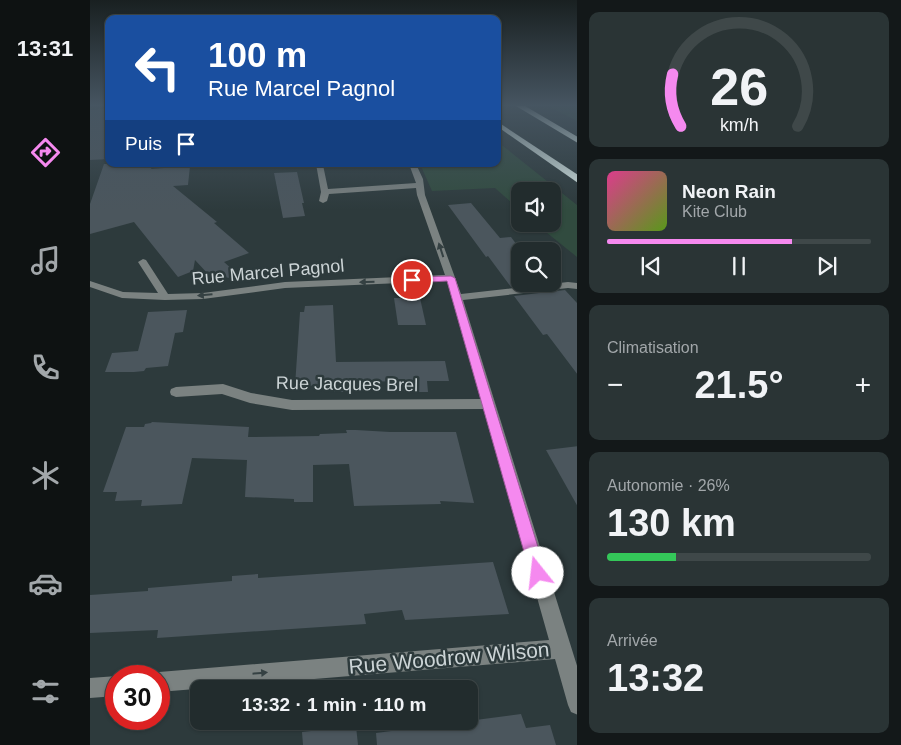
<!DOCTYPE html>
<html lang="fr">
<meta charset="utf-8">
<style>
body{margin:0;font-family:Helvetica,sans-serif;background:#2a3435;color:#f1f3f6;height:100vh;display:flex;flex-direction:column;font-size:19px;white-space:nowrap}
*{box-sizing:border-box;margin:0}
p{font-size:16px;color:#a2a7aa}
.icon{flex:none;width:28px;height:28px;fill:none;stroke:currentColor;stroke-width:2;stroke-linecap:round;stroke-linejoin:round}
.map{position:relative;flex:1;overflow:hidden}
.details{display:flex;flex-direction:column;gap:12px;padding:12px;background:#131819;width:324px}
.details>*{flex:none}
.hud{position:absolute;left:15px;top:15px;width:396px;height:152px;border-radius:10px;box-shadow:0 1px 4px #0004,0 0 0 1px #3f4849;background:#1a4fa0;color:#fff;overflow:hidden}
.controls{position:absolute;left:421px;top:182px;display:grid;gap:10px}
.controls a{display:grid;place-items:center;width:50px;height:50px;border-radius:10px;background:#222c2d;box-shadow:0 1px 4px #0004,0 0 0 1px #3f4849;font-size:25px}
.speed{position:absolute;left:15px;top:665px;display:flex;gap:10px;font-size:25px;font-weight:700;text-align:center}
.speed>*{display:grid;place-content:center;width:65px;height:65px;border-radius:50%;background:#222c2d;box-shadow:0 1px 4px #0004,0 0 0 1px #3f4849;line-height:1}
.speed .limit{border:8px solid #d22;background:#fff;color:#111}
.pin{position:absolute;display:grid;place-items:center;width:42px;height:42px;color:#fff;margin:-21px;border:2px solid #fff;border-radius:50%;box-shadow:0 1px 5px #0007}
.me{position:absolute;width:55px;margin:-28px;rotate:344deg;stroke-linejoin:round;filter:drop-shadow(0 0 4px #0008)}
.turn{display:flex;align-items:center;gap:18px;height:105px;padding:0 20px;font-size:22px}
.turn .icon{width:65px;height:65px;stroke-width:2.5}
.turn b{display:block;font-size:35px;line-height:42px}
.then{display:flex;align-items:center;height:48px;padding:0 20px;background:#0003;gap:10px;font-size:19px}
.big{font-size:38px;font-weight:600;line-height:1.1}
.details .tile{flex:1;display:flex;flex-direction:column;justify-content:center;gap:8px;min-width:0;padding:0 18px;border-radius:10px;background:#2a3435}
.details .dial{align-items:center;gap:0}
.dial svg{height:130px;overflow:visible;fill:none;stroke:#3f4849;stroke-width:7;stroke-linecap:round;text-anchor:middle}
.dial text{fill:#f1f3f6;stroke:none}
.song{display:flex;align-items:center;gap:15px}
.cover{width:60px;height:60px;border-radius:8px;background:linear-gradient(135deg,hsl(330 70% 55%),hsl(90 70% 35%))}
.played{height:5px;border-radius:2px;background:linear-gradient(90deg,#f589ef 70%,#3f4849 70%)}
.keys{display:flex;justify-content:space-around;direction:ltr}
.heat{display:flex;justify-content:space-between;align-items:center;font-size:28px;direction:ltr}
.charge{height:8px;border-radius:4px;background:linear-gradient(90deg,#34c759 26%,#3f4849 0)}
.trip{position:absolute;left:100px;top:680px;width:288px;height:50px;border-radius:10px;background:#222c2d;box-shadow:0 1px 4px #0004,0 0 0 1px #3f4849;font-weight:600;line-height:50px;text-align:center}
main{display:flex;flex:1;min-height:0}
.menu{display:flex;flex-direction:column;width:90px;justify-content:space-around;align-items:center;background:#0e1212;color:#a2a7aa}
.menu .icon{width:35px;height:35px}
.menu .active{color:#f589ef}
.menu b{font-size:22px;color:#f1f3f6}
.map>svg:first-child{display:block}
.green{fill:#314b3f}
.building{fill:#4b565d}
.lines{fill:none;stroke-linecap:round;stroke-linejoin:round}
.minor{fill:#7b8281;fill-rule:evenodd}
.highway{fill:#d8e9e6;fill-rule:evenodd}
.oneway{fill:#354143}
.route{fill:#f589ef;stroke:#9f599b}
.labels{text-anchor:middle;stroke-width:5;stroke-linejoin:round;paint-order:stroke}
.street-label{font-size:18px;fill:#ccd4d6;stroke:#2d3a3c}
.near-street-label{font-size:21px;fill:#ccd4d6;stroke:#2d3a3c}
</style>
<main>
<nav class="menu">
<b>13:31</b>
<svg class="icon active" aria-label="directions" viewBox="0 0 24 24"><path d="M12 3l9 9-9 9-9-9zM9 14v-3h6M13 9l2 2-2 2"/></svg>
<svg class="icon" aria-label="music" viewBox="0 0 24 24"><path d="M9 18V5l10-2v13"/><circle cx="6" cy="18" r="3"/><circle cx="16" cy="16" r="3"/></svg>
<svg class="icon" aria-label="phone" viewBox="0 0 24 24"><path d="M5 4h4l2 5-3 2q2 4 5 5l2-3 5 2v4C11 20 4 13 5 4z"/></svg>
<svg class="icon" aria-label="climate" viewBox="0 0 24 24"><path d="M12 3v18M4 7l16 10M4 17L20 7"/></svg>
<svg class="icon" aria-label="car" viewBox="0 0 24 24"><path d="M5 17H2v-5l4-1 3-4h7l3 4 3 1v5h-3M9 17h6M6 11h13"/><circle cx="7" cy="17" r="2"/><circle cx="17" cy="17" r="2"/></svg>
<svg class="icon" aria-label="filters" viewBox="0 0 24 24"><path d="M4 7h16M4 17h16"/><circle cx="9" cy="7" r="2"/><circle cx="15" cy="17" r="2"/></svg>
</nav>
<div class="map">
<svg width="488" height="745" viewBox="0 0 488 745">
<rect width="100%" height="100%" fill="#2d3a3c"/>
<g class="green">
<polygon points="458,106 487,106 487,121"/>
<polygon points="408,142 487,205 487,257 446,224 462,224 462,191 430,191 430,210 405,188 342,191 330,164 408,164"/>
</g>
<g class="building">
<polygon points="19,109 19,159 0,160 0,110"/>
<polygon points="14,164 63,164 61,169 100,166 98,185 83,186 127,222 124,223 159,253 134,262 154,280 119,275 105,260 103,271 88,277 44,222 0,234 0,204"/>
<polygon points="207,172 214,203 212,203 215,216 193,218 184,173"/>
<polygon points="381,203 410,238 421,237 430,249 430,286 421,287 398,256 396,257 358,205"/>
<polygon points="475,290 488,304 488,375 457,334 453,335 424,296"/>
<polygon points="304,298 330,298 336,325 308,325"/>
<polygon points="243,305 246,362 355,361 359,381 337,381 338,392 314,392 313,381 269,382 268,392 244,392 243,385 205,386 210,312 214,312 215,306"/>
<polygon points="97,310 93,332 85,333 78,366 56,368 54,371 44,372 15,372 22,353 48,351 58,312"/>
<polygon points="62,422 159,427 158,437 229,436 230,434 257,433 256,430 266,430 300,432 366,432 384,503 350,501 351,504 264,506 259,464 223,465 223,502 204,502 204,499 155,497 157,460 102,458 92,504 51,506 52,500 25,501 27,492 13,492 36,427 54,427 55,424 61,423"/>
<polygon points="488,446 488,507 456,450"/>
<polygon points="403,562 419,614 315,620 312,610 274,614 276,624 67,638 68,630 0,633 0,595 58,591 58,588 142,581 142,576 168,574 168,578"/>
<polygon points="431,714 436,728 460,725 466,745 287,745 286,733"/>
<polygon points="266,726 268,745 213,745 212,732"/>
</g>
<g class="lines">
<g class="minor">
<polygon points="226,164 233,165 238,189 326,183 319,164 326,164 333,179 335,195 371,294 478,282 488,283 488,289 478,288 373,300 488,669 488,715 481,712 478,705 465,659 69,692 69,676 61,676 69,672 459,640 394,409 202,410 160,403 132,394 86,397 81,395 80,392 81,389 86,387 133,384 161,393 202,400 391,399 357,281 195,288 113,299 75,300 32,298 0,287 0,281 33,292 68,293 48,262 53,259 56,260 78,294 113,293 195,282 355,275 327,195 326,188 239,194 237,201 233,203 229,201 231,192"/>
<polygon points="27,676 26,696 0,698 0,678"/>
</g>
<g class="highway">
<polygon points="426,106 435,106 488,137 488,143"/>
<polygon points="408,122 488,175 488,183 408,127"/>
</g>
</g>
<defs><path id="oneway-solid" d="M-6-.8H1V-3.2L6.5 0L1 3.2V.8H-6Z" transform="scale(1.25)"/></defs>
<g class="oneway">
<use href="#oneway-solid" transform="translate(351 250) rotate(-108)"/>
<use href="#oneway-solid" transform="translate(277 282) rotate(178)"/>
<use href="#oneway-solid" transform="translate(115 295) rotate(175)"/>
<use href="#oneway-solid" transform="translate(170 673) rotate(-5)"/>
</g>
<linearGradient id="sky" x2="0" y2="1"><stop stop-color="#192021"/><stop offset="0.5" stop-color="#465561"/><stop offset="1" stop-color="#465561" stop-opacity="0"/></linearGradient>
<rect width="488" height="210" fill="url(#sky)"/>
<polygon class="route" points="361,276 365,278 456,573 454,579 448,581 443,579 440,573 357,281 322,283 317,280 322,277"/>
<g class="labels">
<g class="street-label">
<text transform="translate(178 272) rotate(-5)" y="6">Rue Marcel Pagnol</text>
<text transform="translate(257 384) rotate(1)" y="6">Rue Jacques Brel</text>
</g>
<g class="near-street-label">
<text transform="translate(359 658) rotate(-5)" y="7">Rue Woodrow Wilson</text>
</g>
</g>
</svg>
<div class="controls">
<a><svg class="icon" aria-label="sound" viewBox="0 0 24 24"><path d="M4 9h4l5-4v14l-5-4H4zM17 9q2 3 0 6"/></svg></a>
<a><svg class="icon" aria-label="search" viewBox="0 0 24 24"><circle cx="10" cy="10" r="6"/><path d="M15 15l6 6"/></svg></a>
</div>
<div class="speed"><div class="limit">30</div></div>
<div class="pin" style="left:322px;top:280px;background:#d93025"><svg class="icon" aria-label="arrive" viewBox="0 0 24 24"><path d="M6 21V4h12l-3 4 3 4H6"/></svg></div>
<svg class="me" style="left:448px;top:573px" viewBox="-20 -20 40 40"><circle r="19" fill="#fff"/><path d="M0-13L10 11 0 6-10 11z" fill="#f589ef"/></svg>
<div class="trip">13:32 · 1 min · 110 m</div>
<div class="hud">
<div class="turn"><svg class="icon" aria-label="left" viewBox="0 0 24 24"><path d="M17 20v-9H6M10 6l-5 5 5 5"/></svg><div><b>100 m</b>Rue Marcel Pagnol</div></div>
<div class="then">Puis<svg class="icon" aria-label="arrive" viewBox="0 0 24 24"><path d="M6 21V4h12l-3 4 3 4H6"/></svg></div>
</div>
</div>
<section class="details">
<div class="tile dial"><svg viewBox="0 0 100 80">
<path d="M14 69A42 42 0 1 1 86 69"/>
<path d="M14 69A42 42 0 0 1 9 37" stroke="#f589ef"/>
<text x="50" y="56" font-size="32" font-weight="700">26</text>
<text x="50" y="72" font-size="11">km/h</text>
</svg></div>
<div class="tile">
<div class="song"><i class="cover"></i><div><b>Neon Rain</b><p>Kite Club</p></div></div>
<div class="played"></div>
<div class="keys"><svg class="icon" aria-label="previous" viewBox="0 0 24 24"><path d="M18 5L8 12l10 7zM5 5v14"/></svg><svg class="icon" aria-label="pause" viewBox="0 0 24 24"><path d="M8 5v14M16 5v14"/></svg><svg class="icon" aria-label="next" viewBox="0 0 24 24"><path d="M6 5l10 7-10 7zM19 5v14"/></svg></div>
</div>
<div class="tile"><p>Climatisation</p>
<div class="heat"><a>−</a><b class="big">21.5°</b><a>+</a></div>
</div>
<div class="tile"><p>Autonomie · 26%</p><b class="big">130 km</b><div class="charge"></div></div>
<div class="tile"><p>Arrivée</p><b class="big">13:32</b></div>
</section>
</main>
